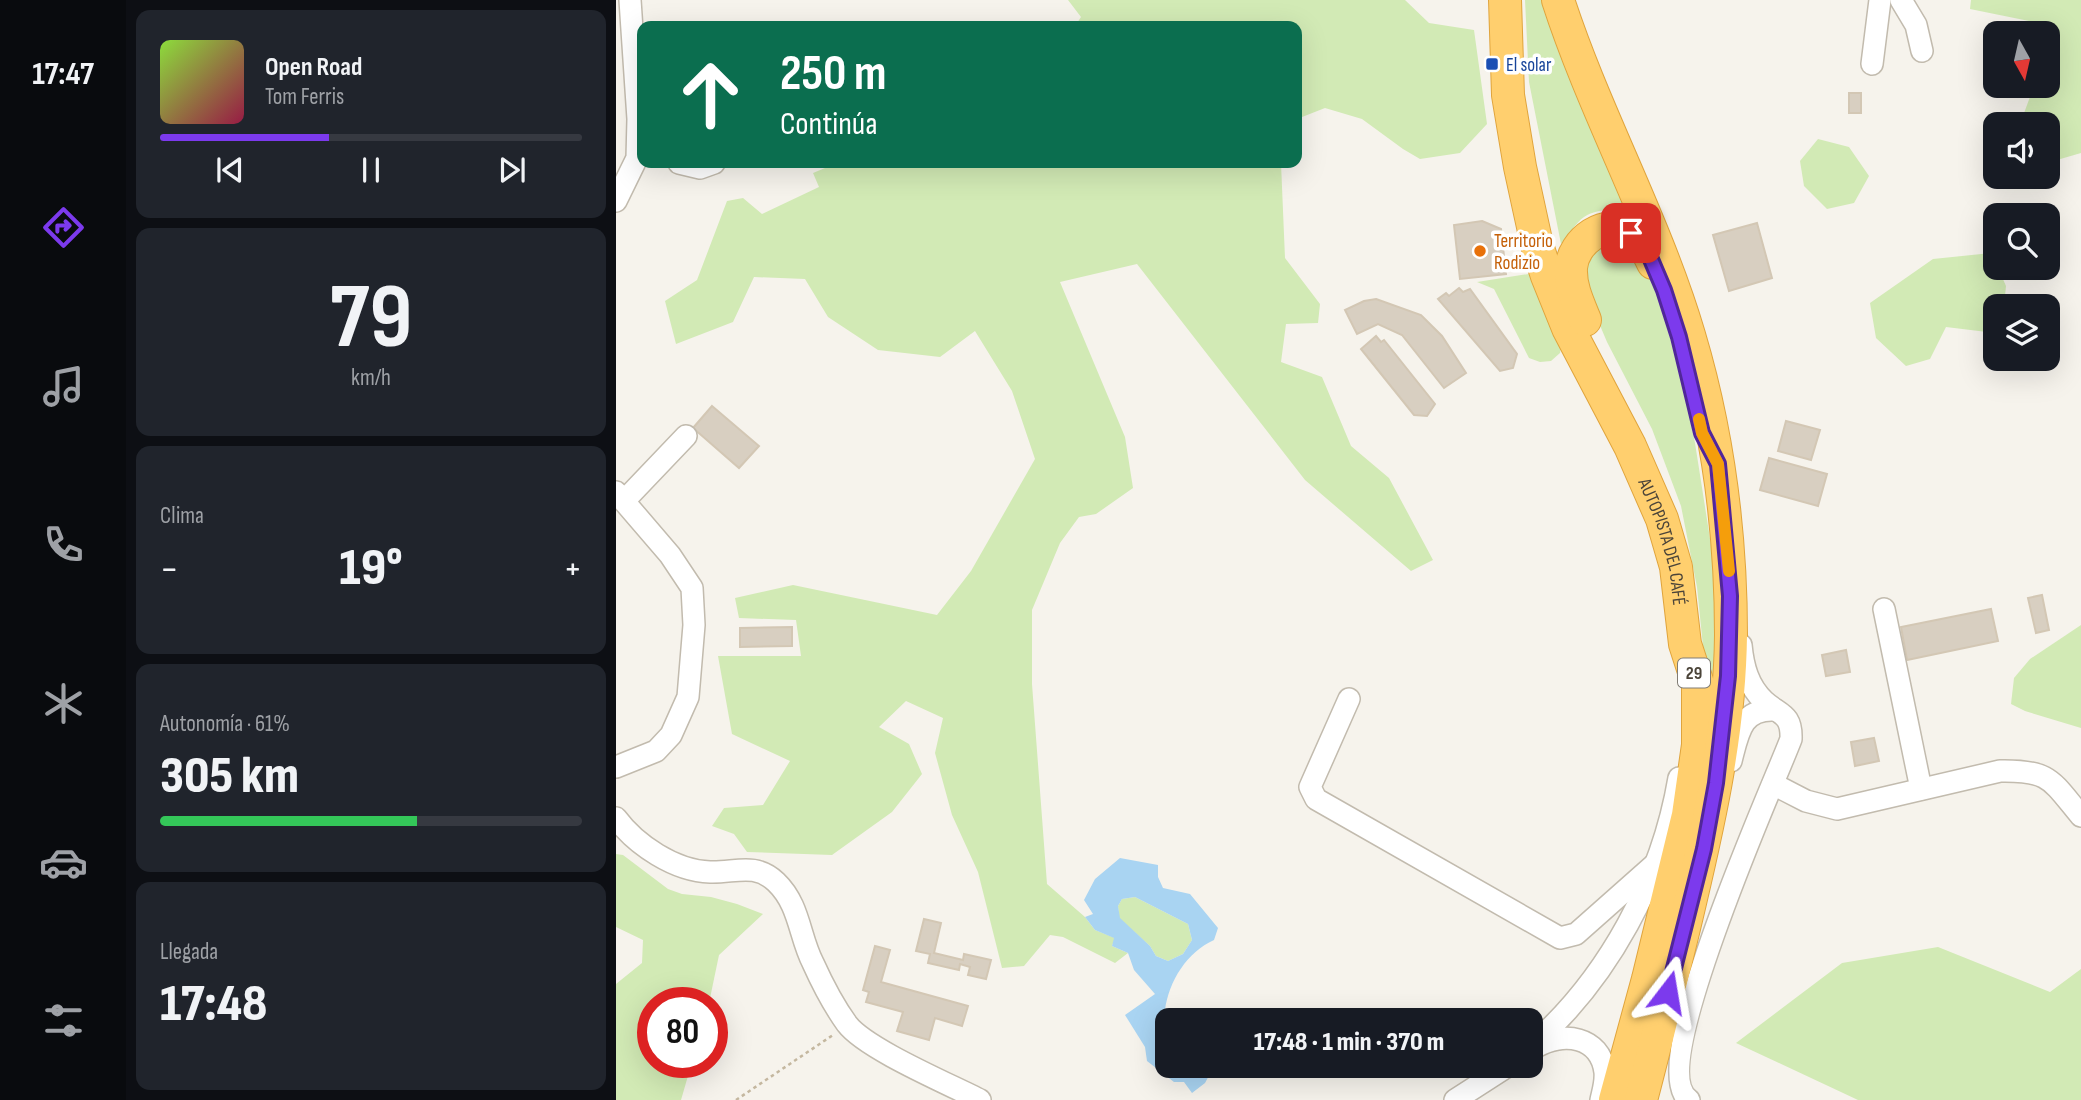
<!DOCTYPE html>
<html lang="es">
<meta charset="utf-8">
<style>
body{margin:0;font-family:"Sofia Sans Condensed",sans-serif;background:#20242c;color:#f1f3f6;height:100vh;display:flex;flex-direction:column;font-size:26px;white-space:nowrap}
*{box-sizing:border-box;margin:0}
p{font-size:23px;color:#9ea1a6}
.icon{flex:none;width:38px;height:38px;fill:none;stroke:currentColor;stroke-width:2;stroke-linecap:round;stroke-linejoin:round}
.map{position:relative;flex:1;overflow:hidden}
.sheet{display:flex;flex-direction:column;gap:10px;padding:10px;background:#0d0f14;width:490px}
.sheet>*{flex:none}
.banner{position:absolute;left:21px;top:21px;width:665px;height:147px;border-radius:14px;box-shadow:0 7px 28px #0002;background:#0b6e4f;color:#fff;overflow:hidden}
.needle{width:46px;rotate:172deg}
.tools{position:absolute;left:1367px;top:21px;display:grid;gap:14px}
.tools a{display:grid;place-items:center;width:77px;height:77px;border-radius:14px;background:#171b24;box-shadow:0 7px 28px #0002;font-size:35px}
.speed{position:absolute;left:21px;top:987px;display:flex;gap:14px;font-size:35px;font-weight:700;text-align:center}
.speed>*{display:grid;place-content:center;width:91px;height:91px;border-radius:50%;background:#171b24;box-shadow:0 7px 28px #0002;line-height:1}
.speed .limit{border:10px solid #d22;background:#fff;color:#111}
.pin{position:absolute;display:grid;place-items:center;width:60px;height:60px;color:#fff;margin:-30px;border-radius:14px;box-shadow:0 4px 10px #0006}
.me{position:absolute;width:77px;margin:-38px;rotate:14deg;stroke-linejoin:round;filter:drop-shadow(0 0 5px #0008)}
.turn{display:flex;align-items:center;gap:24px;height:147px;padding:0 28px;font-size:32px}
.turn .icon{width:91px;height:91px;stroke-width:2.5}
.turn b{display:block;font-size:49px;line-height:60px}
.big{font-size:52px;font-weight:800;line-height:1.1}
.sheet .widget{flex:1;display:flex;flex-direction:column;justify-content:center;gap:10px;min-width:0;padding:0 24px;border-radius:14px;background:#20242c}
.sheet .dial{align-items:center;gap:0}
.dial b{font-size:91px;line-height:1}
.song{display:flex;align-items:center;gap:21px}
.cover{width:84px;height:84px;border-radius:10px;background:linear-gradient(135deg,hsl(90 70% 55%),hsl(340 70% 35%))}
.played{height:7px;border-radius:4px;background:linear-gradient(90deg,#7c3aed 40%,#363941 40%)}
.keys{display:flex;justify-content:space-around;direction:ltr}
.heat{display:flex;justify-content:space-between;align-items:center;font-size:38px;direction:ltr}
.charge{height:10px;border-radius:5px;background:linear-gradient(90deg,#34c759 61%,#363941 0)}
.trip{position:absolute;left:539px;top:1008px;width:388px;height:70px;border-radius:14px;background:#171b24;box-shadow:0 7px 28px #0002;font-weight:800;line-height:70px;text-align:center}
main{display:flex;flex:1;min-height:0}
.dock{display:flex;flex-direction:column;width:126px;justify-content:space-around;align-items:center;background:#090b0e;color:#9ea1a6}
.dock .icon{width:49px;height:49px}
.dock .selected{color:#7c3aed}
.dock b{font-size:32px;color:#f1f3f6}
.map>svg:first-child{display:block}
.green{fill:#d2eab5}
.water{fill:#a9d4f2;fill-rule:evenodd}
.building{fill:#d8cfc1;stroke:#d3c7b4;stroke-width:2}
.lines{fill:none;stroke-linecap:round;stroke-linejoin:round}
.minor-casing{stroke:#c2bbae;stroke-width:24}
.highway-casing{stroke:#e0a43c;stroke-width:34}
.path{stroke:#c4b79f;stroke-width:2.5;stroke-dasharray:3.5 3.5;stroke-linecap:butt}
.minor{stroke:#fff;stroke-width:21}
.highway{stroke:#ffcf6e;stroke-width:32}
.route-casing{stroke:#51269a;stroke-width:18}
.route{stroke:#7c3aed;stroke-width:12}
.slow{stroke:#f59e0b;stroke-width:12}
.transit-dot{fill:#1a4fb4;stroke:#fff;stroke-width:2.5}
.food-dot{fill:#e8710a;stroke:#fff;stroke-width:2.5}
.labels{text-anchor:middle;stroke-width:7;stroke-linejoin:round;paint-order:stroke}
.shield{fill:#fff;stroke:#817c74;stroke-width:2}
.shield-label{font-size:18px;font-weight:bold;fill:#4b4439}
.transit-label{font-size:19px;fill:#164399;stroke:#fff;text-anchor:start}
.food-label{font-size:19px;fill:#c56008;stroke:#fff;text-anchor:start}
.street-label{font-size:19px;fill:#4b4439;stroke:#fff}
</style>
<main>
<nav class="dock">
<b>17:47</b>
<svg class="icon selected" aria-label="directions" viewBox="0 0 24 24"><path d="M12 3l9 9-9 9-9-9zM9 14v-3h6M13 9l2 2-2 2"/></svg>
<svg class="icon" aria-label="music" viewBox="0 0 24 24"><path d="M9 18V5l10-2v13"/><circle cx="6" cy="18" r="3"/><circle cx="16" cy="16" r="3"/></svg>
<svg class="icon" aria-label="phone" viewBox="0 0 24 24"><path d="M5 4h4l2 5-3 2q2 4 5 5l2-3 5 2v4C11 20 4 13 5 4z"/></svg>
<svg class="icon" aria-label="climate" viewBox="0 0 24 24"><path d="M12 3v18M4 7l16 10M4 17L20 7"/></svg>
<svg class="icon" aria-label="car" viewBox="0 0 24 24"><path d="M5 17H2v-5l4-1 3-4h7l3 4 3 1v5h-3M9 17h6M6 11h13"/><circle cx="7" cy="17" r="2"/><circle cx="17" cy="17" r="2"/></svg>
<svg class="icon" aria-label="filters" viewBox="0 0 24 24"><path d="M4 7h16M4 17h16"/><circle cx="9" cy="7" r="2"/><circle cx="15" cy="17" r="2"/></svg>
</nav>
<section class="sheet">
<div class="widget">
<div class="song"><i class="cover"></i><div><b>Open Road</b><p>Tom Ferris</p></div></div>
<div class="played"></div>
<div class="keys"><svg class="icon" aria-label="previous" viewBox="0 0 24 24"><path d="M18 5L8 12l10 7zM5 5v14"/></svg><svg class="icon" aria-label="pause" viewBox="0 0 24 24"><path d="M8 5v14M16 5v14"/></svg><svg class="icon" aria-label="next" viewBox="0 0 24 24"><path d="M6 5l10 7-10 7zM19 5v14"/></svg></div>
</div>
<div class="widget dial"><b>79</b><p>km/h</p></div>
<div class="widget"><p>Clima</p>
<div class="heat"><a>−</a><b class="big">19°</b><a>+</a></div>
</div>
<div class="widget"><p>Autonomía · 61%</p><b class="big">305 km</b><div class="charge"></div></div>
<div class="widget"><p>Llegada</p><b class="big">17:48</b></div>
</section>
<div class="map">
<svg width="1465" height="1100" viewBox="0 0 1465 1100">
<rect width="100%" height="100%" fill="#f6f3ec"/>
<g class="green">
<polygon points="452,0 789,0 813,23 858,30 871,124 844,153 804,159 787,149 746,119 709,108 681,119 681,26 459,26 465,17"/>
<path d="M 909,0 L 938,0 L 1020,215 C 1003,210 984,207 968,217 C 959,223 953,236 945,244 L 913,82 Z"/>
<polygon points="1355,0 1465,0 1465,153 1441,160 1432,155 1432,124 1404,124 1418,86 1432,86 1432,33 1428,33 1428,24 1354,9"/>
<polygon points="1202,139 1233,147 1253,176 1238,203 1211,209 1188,186 1184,161"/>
<polygon points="221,163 665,163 669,258 704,304 702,323 670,324 665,362 706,377 735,446 773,478 817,560 795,571 689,480 521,264 444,282 509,437 517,488 480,514 463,517 444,543 416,610 416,684 431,884 469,917 479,930 499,938 496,946 512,953 499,963 447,937 434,935 408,966 386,968 362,872 336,815 319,753 327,718 290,701 263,727 293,744 306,774 276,812 216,855 131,852 118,834 96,826 108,808 147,805 174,761 116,734 102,656 185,656 180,620 123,618 119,598 177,585 321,615 355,571 419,459 396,391 359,331 324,357 262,350 212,317 189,279 138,277 117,322 60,344 49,301 81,280 111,201 127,198 146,214 203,187 197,173"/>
<polygon points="992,236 1031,260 1065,374 1079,443 1100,577 1106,639 1093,706 1081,587 1065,506 1036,429 991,342 964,278 964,263"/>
<polygon points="1375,253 1379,268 1382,268 1390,286 1388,306 1379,306 1379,333 1330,327 1314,359 1290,366 1260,338 1254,303 1317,259"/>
<polygon points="925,272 948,331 944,353 935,361 924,362 913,358 878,289 861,282"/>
<polygon points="1465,625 1465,728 1409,711 1395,704 1398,678 1414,659"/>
<polygon points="0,854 7,855 52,889 66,894 95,897 121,904 147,914 103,955 93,1003 37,1003 37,1062 76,1062 65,1100 0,1100 0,984 26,963 27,940 0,927"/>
<polygon points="519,897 572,924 576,940 567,954 552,961 540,956 534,946 503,918 502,906 506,899"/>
<polygon points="1322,947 1434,992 1465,969 1465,1100 1242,1100 1120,1043 1226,963"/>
</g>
<path class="water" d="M 504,858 L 542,865 L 542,877 L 547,888 L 574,894 L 602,928 L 598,940 C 571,952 553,981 549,1010 C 548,1016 551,1021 551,1026 C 553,1039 551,1053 551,1066 L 590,1066 L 596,1070 L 589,1083 L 576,1093 L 568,1082 L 558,1082 L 531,1061 L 529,1047 L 509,1015 L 539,994 L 518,970 L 512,953 L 496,946 L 498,938 L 479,930 L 469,917 L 477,914 L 468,900 L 479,879 ZM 519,897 L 572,924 L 576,940 L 567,954 L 552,961 L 540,956 L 534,946 L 504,918 L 502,906 L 506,899 Z"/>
<g class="building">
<rect x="1233" y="93" width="12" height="20"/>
<polygon points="866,221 885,229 890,274 844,279 838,225"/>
<polygon points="1141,223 1156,278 1113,291 1097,235"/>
<polygon points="843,288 847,292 854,289 901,354 897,368 884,371 822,299 830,293 833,296"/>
<polygon points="760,299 805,315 826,336 850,373 828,388 786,335 762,324 741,334 729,310 748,301"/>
<polygon points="760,336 765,342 768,340 819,404 811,416 798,415 745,349"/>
<polygon points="96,406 143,446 123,468 77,428"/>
<polygon points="1170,421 1204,430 1195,460 1162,451"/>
<polygon points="1153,458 1211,474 1202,506 1144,490"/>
<polygon points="1426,595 1433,630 1420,633 1412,598"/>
<polygon points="1375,609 1382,641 1291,660 1285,627"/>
<polygon points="176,627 176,646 124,647 124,628"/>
<polygon points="1230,650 1234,672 1210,676 1206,655"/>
<polygon points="1258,738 1263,761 1239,766 1235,742"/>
<polygon points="308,919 325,923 318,953 347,960 348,954 375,960 370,979 352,975 354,967 344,964 343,970 312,963 314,954 300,951"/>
<polygon points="259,946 274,950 265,982 352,1006 346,1026 319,1018 313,1040 281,1031 287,1012 250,1002 253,992 247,990"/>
</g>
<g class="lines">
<g class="minor-casing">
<g id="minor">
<polyline points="1285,0 1300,25 1306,51"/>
<polyline points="1256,64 1264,0"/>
<polyline points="63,163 84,168 98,163"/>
<polyline points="0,201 21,158 22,119 14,0"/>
<polyline points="0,492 54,555 76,588 78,625 72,697 55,735 40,751 0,767"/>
<polyline points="8,501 70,436"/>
<polyline points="1268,609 1305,789"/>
<polyline points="733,699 694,787 700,799 944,938 960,934 1039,864"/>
<path d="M 1115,761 C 1122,734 1125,708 1159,710"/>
<path d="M 1157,784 L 1190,801 L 1221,809 L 1384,771 C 1434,770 1435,780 1465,816"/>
<path d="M 0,818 C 20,845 59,871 94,872 C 119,873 139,862 160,882 C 184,905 183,936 197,963 C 206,983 218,1006 231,1024 C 250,1049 333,1084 364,1100"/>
<path d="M 915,1046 C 992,979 1046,879 1063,778"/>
<path d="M 920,1047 C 947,1031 984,1036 989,1072 C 990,1082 987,1091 985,1100"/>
<polyline points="839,1100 892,1066"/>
<path d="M 1073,1100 C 1029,1068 1156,789 1175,739 C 1176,713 1163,715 1148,701 C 1132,686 1127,666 1125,645"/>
</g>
</g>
<g class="highway-casing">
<g id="highway">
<path id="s1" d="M 889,0 L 892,95 L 904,167 L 921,245 L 931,276 L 952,328 L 1014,446 L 1046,519 L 1060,567 L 1069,644 L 1082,684 L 1082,745 L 1072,815 L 1032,979 L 999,1100"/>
<path d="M 942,0 C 979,114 1039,220 1073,335 C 1102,432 1115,534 1115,635 C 1114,734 1091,832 1068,928 C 1054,985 1040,1043 1025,1100"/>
<path d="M 969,320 C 962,303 954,286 955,268 C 957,241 990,217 1015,233 C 1026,240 1032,252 1037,263"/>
</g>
</g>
<polyline class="path" points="120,1100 217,1035"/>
<use href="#minor" class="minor"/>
<use href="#highway" class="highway"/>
</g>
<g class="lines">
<g class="route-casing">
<polyline id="route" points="1015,233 1031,250 1048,290 1063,337 1086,433 1102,464 1114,596 1112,676 1100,783 1088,849 1052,992"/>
</g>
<use href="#route" class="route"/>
<polyline class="slow" points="1083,419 1086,433 1102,464 1113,571"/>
</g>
<rect class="transit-dot" x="869" y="57" width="14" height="14" rx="3.5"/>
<circle class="food-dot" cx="864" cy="251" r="7"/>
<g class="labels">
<rect class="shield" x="1062" y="658.5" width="32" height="29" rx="5"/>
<g class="shield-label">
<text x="1078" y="679">29</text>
</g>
<g class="transit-label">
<text x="890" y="71">El solar</text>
</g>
<g class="food-label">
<text x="878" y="247">Territorio<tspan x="878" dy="22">Rodizio</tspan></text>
</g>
<g class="street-label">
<text dy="7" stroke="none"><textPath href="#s1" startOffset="572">AUTOPISTA DEL CAFÉ</textPath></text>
</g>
</g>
</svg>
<div class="tools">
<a><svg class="needle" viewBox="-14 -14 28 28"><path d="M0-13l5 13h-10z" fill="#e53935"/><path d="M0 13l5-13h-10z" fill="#9ea1a6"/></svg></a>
<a><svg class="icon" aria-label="sound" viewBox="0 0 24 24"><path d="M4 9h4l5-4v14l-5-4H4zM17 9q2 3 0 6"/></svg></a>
<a><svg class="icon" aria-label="search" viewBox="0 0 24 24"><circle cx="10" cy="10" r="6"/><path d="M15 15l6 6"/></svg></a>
<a><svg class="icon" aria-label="layers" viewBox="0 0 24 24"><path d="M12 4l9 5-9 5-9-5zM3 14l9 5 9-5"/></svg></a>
</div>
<div class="speed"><div class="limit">80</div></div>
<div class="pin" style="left:1015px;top:233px;background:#d93025"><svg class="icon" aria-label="arrive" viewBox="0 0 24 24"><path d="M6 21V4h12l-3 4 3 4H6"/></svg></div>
<svg class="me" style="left:1052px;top:992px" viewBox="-20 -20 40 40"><path d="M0-17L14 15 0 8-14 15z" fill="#7c3aed" stroke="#fff" stroke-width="4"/></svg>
<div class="trip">17:48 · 1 min · 370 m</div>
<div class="banner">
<div class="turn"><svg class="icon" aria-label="ahead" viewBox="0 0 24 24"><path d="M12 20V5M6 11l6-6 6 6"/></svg><div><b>250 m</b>Continúa</div></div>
</div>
</div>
</main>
